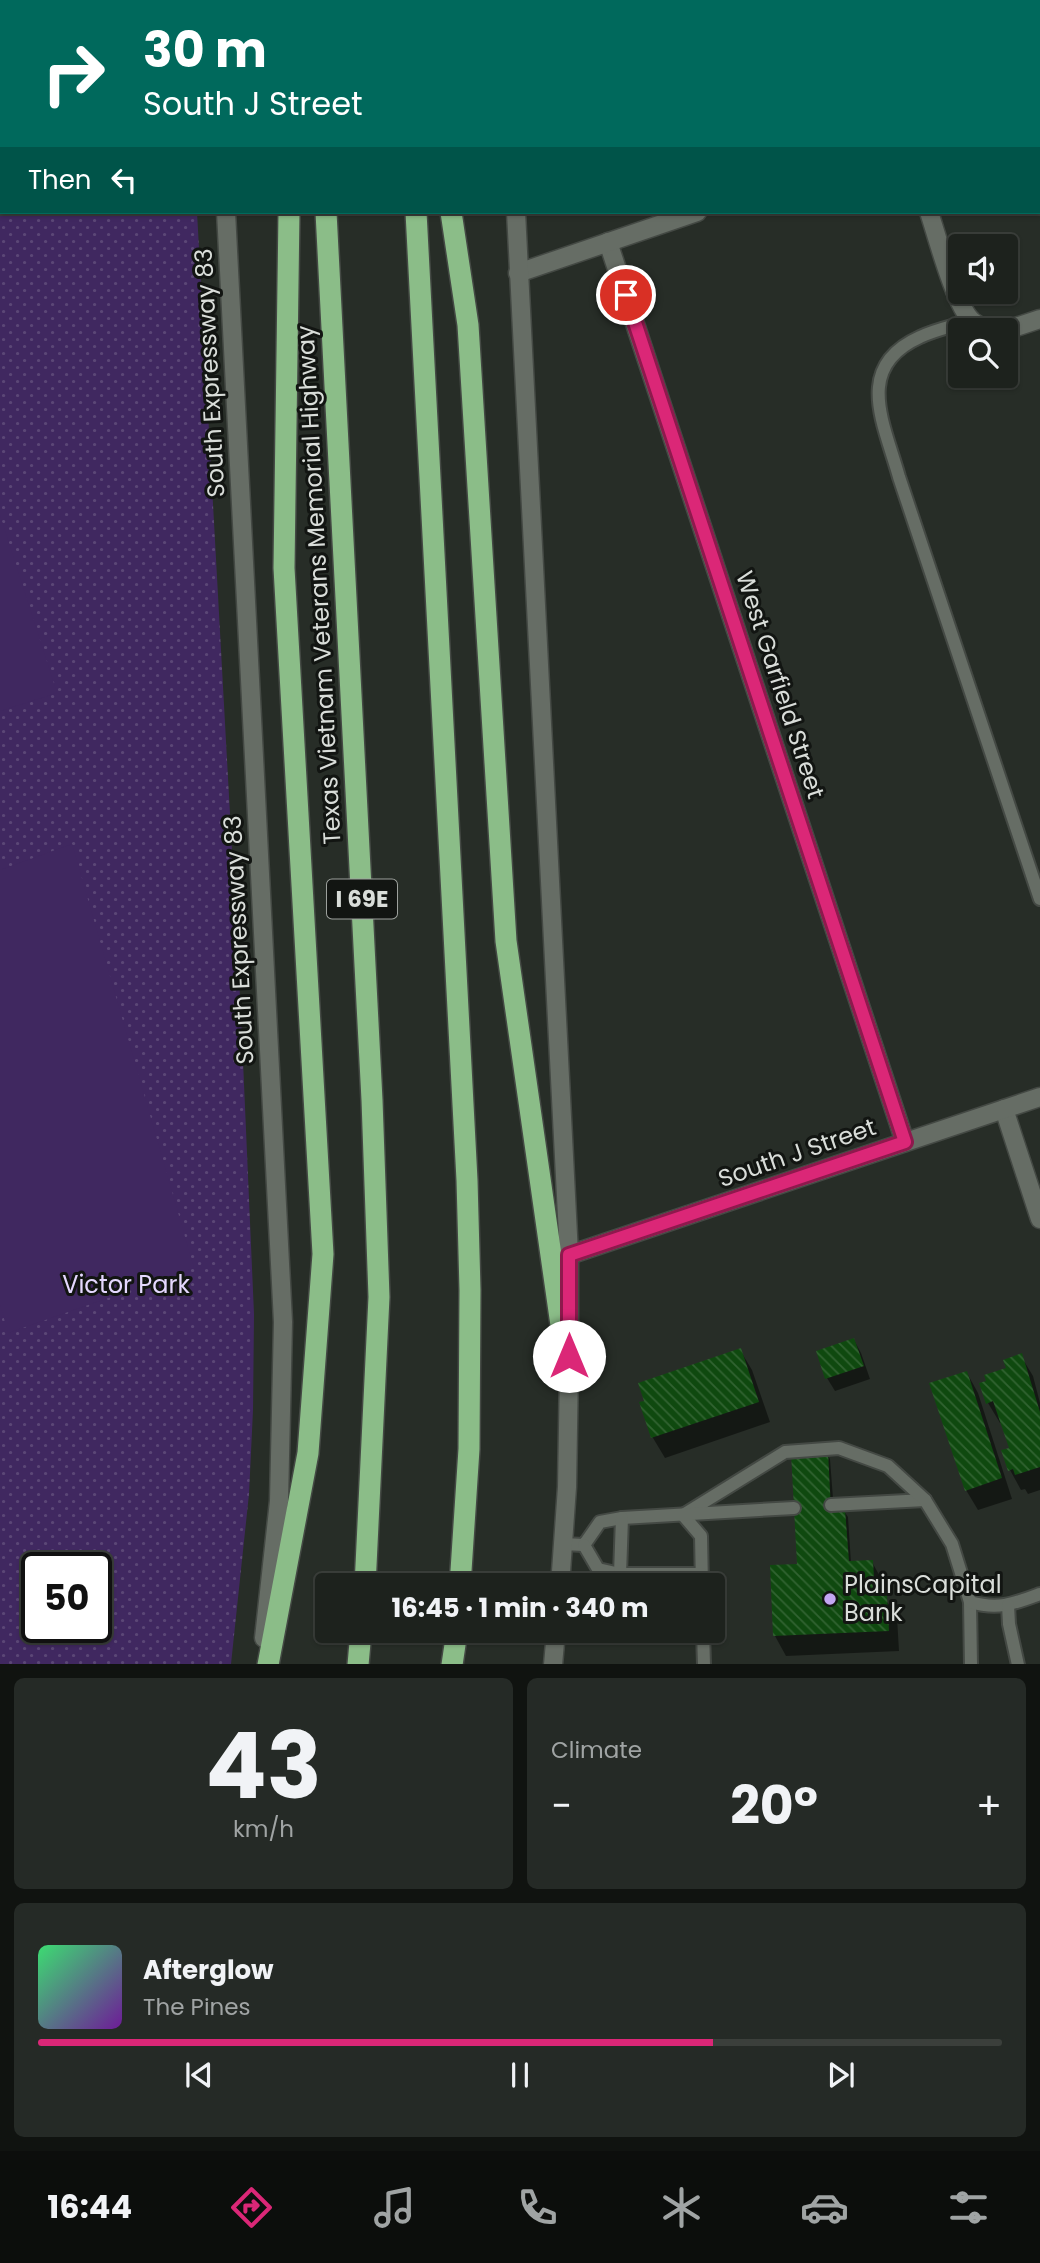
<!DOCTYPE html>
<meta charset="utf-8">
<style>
body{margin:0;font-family:Poppins,sans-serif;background:#252a26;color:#f1f3f6;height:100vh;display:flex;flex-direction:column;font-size:26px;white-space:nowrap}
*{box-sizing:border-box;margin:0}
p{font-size:23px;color:#a0a4a4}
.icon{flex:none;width:38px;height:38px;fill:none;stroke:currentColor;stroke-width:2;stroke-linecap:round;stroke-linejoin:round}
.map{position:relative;height:1664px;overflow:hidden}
.sheet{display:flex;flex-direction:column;gap:14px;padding:14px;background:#101310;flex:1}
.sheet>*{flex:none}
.hud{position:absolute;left:0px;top:0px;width:1041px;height:214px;box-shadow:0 2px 5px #0004,0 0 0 2px #3b3f3b;background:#00695c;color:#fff;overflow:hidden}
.controls{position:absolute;left:948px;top:234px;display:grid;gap:14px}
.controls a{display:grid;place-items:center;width:70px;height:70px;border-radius:7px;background:#1d221d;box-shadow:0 2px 5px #0004,0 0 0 2px #3b3f3b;font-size:35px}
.speed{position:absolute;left:21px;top:1552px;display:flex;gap:14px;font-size:35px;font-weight:700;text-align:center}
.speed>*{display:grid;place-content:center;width:91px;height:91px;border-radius:50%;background:#1d221d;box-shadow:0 2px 5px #0004,0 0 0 2px #3b3f3b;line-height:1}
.speed .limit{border:4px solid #111;border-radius:10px;background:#fff;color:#111}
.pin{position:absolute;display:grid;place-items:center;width:60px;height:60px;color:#fff;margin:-30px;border:4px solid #fff;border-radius:50%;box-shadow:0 2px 7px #0007}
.me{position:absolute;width:77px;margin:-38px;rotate:0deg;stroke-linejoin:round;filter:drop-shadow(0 0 5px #0008)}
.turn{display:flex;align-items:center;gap:24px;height:147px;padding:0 28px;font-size:32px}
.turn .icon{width:91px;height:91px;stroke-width:2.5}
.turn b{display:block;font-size:49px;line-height:60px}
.then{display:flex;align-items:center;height:66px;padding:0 28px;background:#0003;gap:14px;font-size:26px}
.big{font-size:52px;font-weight:700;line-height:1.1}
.sheet .widget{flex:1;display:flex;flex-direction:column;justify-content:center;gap:10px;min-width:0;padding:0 24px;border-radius:10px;background:#252a26}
.sheet .dial{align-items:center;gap:0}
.dial b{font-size:91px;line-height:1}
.song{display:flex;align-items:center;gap:21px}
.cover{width:84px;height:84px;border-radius:10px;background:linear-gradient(135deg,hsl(140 70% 55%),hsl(280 70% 35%))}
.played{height:7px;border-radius:4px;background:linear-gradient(90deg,#db2777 70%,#3b3f3b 70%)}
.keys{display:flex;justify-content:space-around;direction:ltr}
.heat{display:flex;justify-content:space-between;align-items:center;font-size:38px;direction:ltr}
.sheet .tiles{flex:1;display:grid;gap:14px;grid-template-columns:1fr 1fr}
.widget:last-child{grid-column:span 2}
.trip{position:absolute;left:315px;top:1573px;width:410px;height:70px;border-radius:7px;background:#1d221d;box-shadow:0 2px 5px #0004,0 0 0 2px #3b3f3b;font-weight:700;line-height:70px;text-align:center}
.tabs{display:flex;height:112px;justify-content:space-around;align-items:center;background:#0c0e0c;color:#a0a4a4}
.tabs .icon{width:49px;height:49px}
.tabs .current{color:#db2777}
.tabs b{font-size:32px;color:#f1f3f6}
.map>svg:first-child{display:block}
.park{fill:url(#park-dots);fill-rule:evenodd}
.garden{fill:#402860}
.shadow{fill:#0007}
.building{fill:url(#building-back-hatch)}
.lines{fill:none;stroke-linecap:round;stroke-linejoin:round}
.lane-casing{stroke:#444944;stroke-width:16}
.street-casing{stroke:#444944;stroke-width:21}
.secondary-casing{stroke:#444944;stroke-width:21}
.highway-casing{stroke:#444944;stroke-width:24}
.lane{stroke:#666d65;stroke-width:12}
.street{stroke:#666d65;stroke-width:18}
.secondary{stroke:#666d65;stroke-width:18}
.highway{stroke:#8bbd88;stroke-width:21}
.route-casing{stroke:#8e194d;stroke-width:18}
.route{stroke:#db2777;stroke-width:12}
.poi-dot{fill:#c3a7f2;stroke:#121512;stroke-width:2.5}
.labels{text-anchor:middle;stroke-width:6;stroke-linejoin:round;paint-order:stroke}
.shield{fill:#121512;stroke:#9da19d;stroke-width:2}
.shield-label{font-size:23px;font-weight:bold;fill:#d9ddd9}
.street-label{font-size:24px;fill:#d9ddd9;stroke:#121512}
.park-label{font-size:24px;fill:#e5d8ff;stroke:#121512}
.poi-label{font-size:24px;fill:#d9ddd9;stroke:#121512;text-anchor:start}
</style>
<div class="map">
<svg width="1040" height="1665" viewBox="0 0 1040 1665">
<defs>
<pattern id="park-dots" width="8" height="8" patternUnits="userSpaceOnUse" patternTransform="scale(1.75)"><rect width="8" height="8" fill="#402860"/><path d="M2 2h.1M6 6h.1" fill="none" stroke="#5b4776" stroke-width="1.8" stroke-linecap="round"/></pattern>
<pattern id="building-back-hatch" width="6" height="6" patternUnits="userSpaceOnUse" patternTransform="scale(1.75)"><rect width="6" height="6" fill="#0f490f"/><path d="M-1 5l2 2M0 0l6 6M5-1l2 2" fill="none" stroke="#316331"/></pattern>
</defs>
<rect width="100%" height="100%" fill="#272d27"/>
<path class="park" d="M 0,0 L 186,0 L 186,2 L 2,2 L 2,212 L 197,212 L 241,1015 L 254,1314 L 253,1410 L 249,1494 L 231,1664 L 0,1665 ZM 37,1568 L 96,1568 L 96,1628 L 37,1628 Z"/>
<g class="garden">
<polygon points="0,515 57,693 0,711"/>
<polygon points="72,844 194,1268 8,1333 0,1304 0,870"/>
</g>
<g class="shadow">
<polygon points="854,1340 861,1353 870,1379 835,1391 827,1378"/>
<polygon points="740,1350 752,1370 770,1422 665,1458 653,1438 641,1403"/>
<polygon points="1021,1356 1033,1376 1040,1403 1040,1490 1028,1494 1025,1489 1021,1490 1010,1470 1003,1451 1011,1449 1002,1422 1000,1423 988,1403 981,1384 1008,1369"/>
<polygon points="967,1373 978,1393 1012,1499 978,1510 966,1490"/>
<polygon points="827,1453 830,1459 834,1512 844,1511 848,1517 851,1563 872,1562 883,1582 884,1597 897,1617 899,1651 786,1656 775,1636 799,1565"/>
</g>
<g class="building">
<polygon points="854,1338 864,1366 825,1379 816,1351"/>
<polygon points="741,1348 759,1402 651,1438 639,1402 644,1401 638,1383"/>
<polygon points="1022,1353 1040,1412 1040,1467 1015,1475 1013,1469 1008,1471 1001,1450 1009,1448 993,1401 986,1404 979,1383 986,1381 984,1375 1006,1368 1003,1360"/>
<polygon points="967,1371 1002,1478 965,1491 929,1383"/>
<polygon points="828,1451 831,1510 845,1509 849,1561 873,1560 875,1596 887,1595 889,1631 773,1636 770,1565 797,1564 791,1453"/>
</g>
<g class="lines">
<g class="lane-casing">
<g id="lane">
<path d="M 972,320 C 955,326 936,329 920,337 C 853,367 884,423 899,477 L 1040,899"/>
<polyline points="831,1505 925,1500"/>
<polyline points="683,1515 785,1452 839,1448 888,1466 925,1500 952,1544 970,1602 971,1665"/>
<polyline points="683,1515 701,1536 702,1586"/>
<polyline points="563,1544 584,1545 600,1522 622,1518 794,1508"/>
<polyline points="584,1545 598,1569 620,1574 702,1574"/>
<polyline points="620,1574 622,1518"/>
<path d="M 970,1602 C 998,1610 1013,1604 1040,1594"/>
<polyline points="1008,1605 1009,1624 1018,1665"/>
<polyline points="703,1631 704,1665"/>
</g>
</g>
<g class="street-casing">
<g id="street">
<polyline points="859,0 859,2"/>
<path d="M 929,212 C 937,236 955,305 972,321 C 981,329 992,330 1003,331"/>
<polyline points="608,242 905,1142"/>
<polyline points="518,273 697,212"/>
<polyline points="1004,331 1040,319"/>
<polyline points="1004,1109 1040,1219"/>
<polyline points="569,1255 1040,1097"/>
</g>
</g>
<g class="secondary-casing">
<g id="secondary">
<polyline points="215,0 215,2"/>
<polyline points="510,0 510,2"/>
<polyline points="226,212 283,1322 279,1501 264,1638"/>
<polyline points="516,212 569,1255 569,1330"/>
<polyline points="560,1586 567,1487 569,1369"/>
<polyline points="553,1665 556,1631"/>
</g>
</g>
<g class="highway-casing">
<g id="highway">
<polyline points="419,0 420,2"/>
<polyline points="302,2 302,0"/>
<polyline points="326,212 372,1100 379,1297 365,1586"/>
<polyline points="416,212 467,1180 470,1290 469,1449 460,1586"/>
<polyline points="451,212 468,325 506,941 569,1381"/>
<polyline points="268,1665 308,1453 323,1254 284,568 289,212"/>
<polyline points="358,1665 361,1631"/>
<polyline points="452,1665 457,1631"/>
</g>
</g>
<use href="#lane" class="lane"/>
<use href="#street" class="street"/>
<use href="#secondary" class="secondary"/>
<use href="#highway" class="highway"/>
</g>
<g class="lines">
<g class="route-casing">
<polyline id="route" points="569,1356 569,1255 905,1142 626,295"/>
</g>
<use href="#route" class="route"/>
</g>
<circle class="poi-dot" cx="830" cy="1599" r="7"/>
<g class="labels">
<rect class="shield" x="327" y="879.5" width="70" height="39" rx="5"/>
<g class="shield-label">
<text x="362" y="907">I 69E</text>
</g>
<g class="street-label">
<text transform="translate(210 373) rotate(-93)" y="8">South Expressway 83</text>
<text transform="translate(319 585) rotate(-93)" y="8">Texas Vietnam Veterans Memorial Highway</text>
<text transform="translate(780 685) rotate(72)" y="8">West Garfield Street</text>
<text transform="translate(239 940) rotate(-93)" y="8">South Expressway 83</text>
<text transform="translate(797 1153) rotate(-19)" y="8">South J Street</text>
</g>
<g class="park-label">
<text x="126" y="1293">Victor Park</text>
</g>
<g class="poi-label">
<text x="844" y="1593">PlainsCapital<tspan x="844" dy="28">Bank</tspan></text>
</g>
</g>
</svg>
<div class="controls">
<a><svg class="icon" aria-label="sound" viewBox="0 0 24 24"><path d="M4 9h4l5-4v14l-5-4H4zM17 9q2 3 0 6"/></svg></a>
<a><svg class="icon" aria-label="search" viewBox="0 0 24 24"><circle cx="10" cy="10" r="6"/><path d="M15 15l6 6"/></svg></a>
</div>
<div class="speed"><div class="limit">50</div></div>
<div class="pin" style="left:626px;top:295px;background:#d93025"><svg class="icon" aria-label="arrive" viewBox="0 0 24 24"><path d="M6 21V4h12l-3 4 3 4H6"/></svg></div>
<svg class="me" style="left:569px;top:1356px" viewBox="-20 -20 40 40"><circle r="19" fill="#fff"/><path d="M0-13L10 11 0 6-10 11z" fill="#db2777"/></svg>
<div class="trip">16:45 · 1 min · 340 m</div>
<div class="hud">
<div class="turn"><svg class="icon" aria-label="right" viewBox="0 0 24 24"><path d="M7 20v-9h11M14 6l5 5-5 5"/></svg><div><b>30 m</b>South J Street</div></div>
<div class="then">Then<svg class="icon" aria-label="left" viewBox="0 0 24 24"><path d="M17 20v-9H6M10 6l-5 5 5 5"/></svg></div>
</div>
</div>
<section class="sheet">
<div class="tiles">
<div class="widget dial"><b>43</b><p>km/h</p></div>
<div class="widget"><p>Climate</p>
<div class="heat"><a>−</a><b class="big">20°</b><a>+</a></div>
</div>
<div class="widget">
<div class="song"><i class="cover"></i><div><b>Afterglow</b><p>The Pines</p></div></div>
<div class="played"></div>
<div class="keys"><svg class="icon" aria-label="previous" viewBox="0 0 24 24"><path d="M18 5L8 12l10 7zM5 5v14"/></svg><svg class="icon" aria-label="pause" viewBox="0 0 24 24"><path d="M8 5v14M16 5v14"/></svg><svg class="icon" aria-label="next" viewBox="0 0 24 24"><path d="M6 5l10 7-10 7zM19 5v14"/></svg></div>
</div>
</div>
</section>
<nav class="tabs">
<b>16:44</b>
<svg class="icon current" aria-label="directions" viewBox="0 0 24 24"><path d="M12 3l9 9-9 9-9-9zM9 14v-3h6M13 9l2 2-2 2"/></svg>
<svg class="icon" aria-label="music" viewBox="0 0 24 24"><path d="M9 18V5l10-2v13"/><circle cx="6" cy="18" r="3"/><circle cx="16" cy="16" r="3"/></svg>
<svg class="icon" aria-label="phone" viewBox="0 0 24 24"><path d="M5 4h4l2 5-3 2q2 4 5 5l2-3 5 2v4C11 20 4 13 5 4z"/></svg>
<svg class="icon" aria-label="climate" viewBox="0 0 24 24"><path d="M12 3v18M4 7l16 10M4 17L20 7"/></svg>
<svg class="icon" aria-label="car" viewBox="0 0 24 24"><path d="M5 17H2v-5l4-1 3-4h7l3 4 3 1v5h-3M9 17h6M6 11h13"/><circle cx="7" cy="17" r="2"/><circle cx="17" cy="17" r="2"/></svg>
<svg class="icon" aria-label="filters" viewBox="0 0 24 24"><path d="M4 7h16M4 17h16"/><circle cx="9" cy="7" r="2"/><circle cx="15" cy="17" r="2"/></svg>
</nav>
